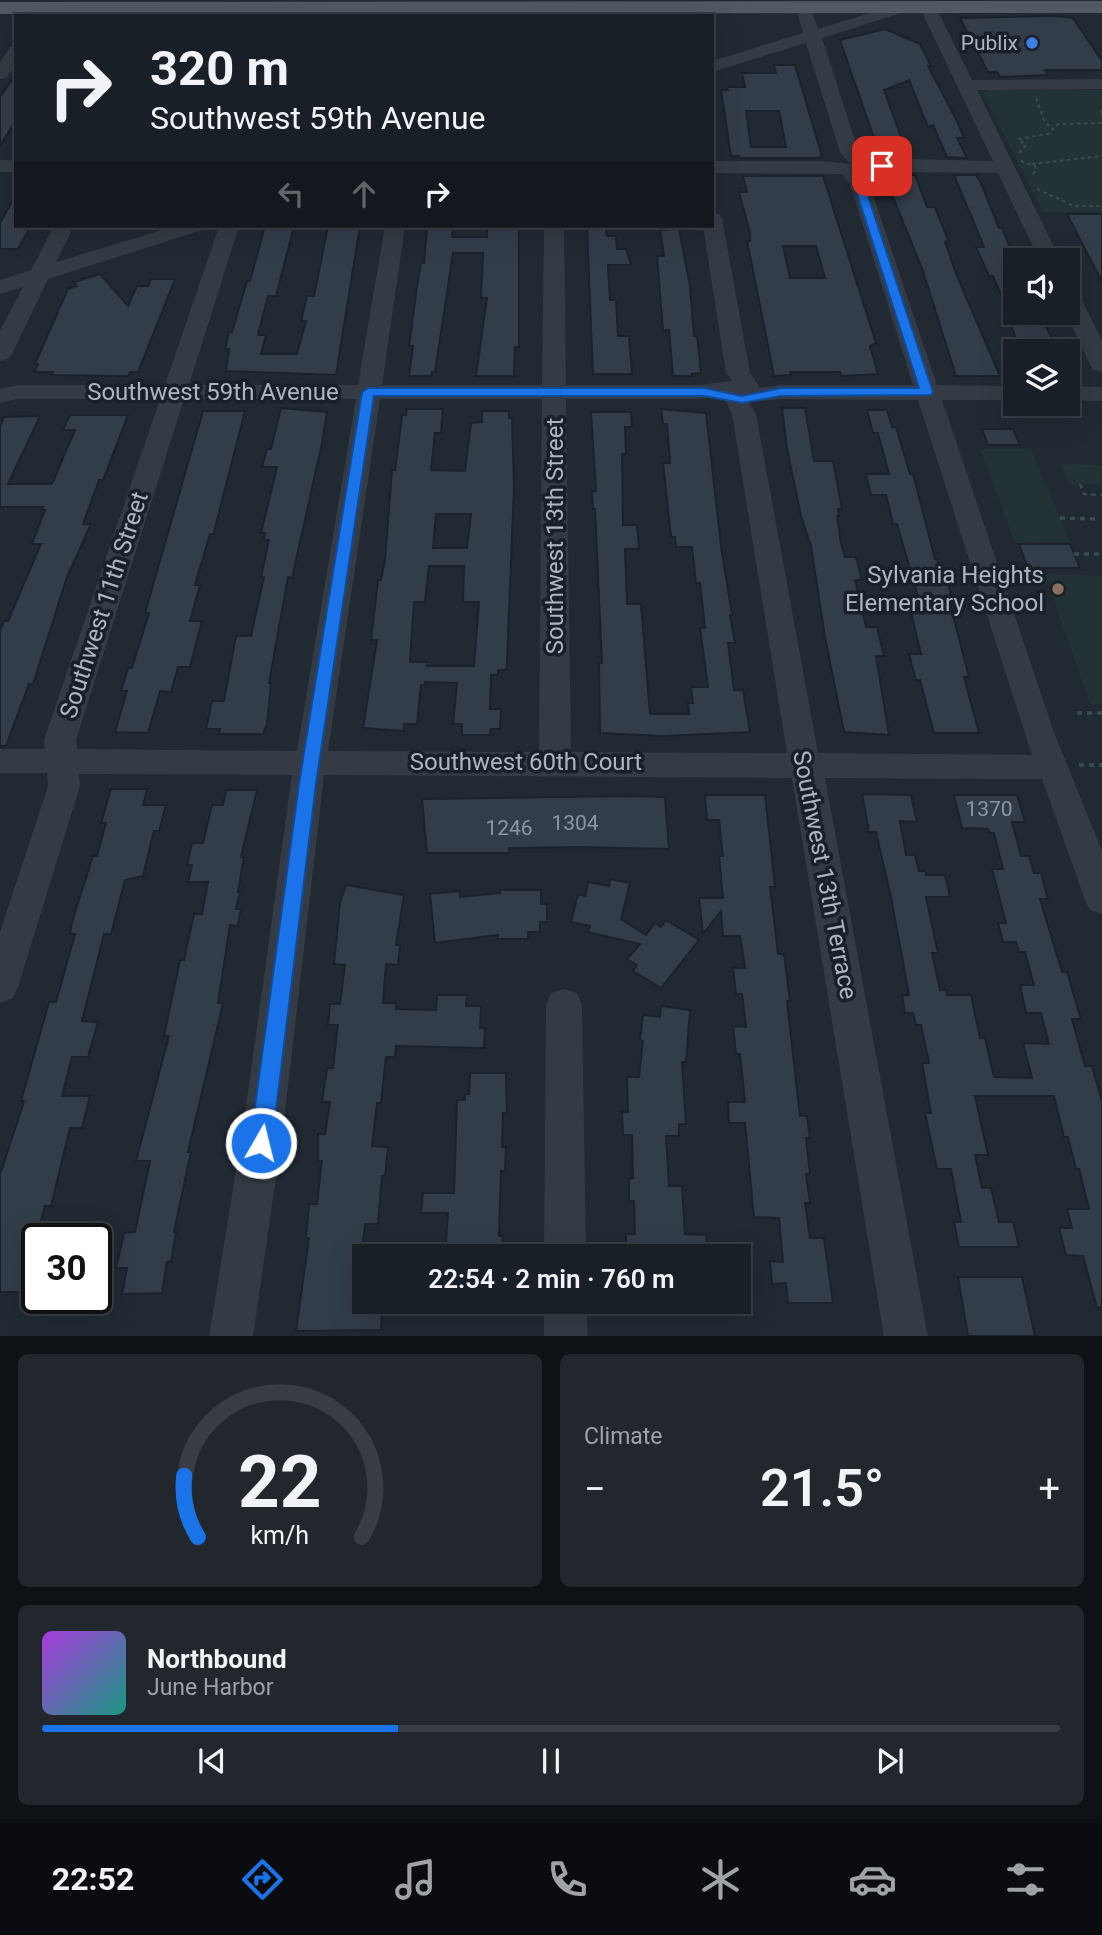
<!DOCTYPE html>
<meta charset="utf-8">
<style>
body{margin:0;font-family:Roboto,sans-serif;background:#22272e;color:#f1f3f6;height:100vh;display:flex;flex-direction:column;font-size:26px;white-space:nowrap}
*{box-sizing:border-box;margin:0}
p{font-size:23px;color:#9fa2a7}
.icon{flex:none;width:38px;height:38px;fill:none;stroke:currentColor;stroke-width:2;stroke-linecap:round;stroke-linejoin:round}
.map{position:relative;height:1336px;overflow:hidden}
.details{display:flex;flex-direction:column;gap:18px;padding:18px;background:#0e1115;flex:1}
.details>*{flex:none}
.hud{position:absolute;left:14px;top:14px;width:700px;height:214px;border-radius:0px;box-shadow:0 7px 28px #0002,0 0 0 2px #373d43;background:#191f26;color:#f1f3f6;overflow:hidden}
.buttons{position:absolute;left:1003px;top:248px;display:grid;gap:14px}
.buttons a{display:grid;place-items:center;width:77px;height:77px;border-radius:0px;background:#191f26;box-shadow:0 7px 28px #0002,0 0 0 2px #373d43;font-size:35px}
.speed{position:absolute;left:21px;top:1223px;display:flex;gap:14px;font-size:35px;font-weight:700;text-align:center}
.speed>*{display:grid;place-content:center;width:91px;height:91px;border-radius:50%;background:#191f26;box-shadow:0 7px 28px #0002,0 0 0 2px #373d43;line-height:1}
.speed .limit{border:4px solid #111;border-radius:10px;background:#fff;color:#111}
.pin{position:absolute;display:grid;place-items:center;width:60px;height:60px;color:#fff;margin:-30px;border-radius:14px;box-shadow:0 4px 10px #0006}
.me{position:absolute;width:77px;margin:-38px;rotate:8deg;stroke-linejoin:round;filter:drop-shadow(0 0 5px #0008)}
.turn{display:flex;align-items:center;gap:24px;height:147px;padding:0 21px;font-size:32px}
.turn .icon{width:91px;height:91px;stroke-width:2.5}
.turn b{display:block;font-size:49px;line-height:60px}
.lanes{display:flex;align-items:center;height:66px;padding:0 21px;background:#0003;justify-content:center;gap:35px;direction:ltr}
.lanes .off{opacity:.35}
.big{font-size:52px;font-weight:600;line-height:1.1}
.details .tile{flex:1;display:flex;flex-direction:column;justify-content:center;gap:10px;min-width:0;padding:0 24px;border-radius:10px;background:#22272e}
.details .dial{align-items:center;gap:0}
.dial svg{height:182px;overflow:visible;fill:none;stroke:#373d43;stroke-width:7;stroke-linecap:round;text-anchor:middle}
.dial text{fill:#f1f3f6;stroke:none}
.song{display:flex;align-items:center;gap:21px}
.cover{width:84px;height:84px;border-radius:10px;background:linear-gradient(135deg,hsl(280 70% 55%),hsl(170 70% 35%))}
.played{height:7px;border-radius:4px;background:linear-gradient(90deg,#1a73e8 35%,#373d43 35%)}
.keys{display:flex;justify-content:space-around;direction:ltr}
.heat{display:flex;justify-content:space-between;align-items:center;font-size:38px;direction:ltr}
.details .tiles{flex:1;display:grid;gap:18px;grid-template-columns:1fr 1fr}
.tile:last-child{grid-column:span 2}
.trip{position:absolute;left:352px;top:1244px;width:399px;height:70px;border-radius:0px;background:#191f26;box-shadow:0 7px 28px #0002,0 0 0 2px #373d43;font-weight:600;line-height:70px;text-align:center}
.dock{display:flex;height:112px;justify-content:space-around;align-items:center;background:#0a0c0f;color:#9fa2a7}
.dock .icon{width:49px;height:49px}
.dock .on{color:#1a73e8}
.dock b{font-size:32px;color:#f1f3f6}
.map>svg:first-child{display:block}
.green{fill:#233234}
.building{fill:#333d4a;stroke:#1b222b;stroke-width:2;fill-rule:evenodd}
.lines{fill:none;stroke-linecap:round;stroke-linejoin:round}
.path-far2{stroke:#3b4c4d;stroke-width:2;stroke-dasharray:3.5 3.5;stroke-linecap:butt}
.path-far1{stroke:#3b4c4d;stroke-width:2.5;stroke-dasharray:4.5 4.5;stroke-linecap:butt}
.path{stroke:#3b4c4d;stroke-width:3.5;stroke-dasharray:5 5;stroke-linecap:butt}
.minor{fill:#343b44;fill-rule:evenodd}
.major{fill:#525964;fill-rule:evenodd}
.route{fill:#1a73e8;stroke:#114b97;stroke-width:2}
.shop-dot{fill:#3f7fe0;stroke:#1a2029;stroke-width:2.5}
.education-dot{fill:#8d6e63;stroke:#1a2029;stroke-width:2.5}
.labels{text-anchor:middle;stroke-width:7;stroke-linejoin:round;paint-order:stroke}
.far-poi-label{font-size:21px;fill:#aeb5c1;stroke:#1a2029;text-anchor:end}
.number-label{font-size:21px;fill:#8d95a1}
.street-label{font-size:24px;fill:#aeb5c1;stroke:#1a2029}
.poi-label{font-size:24px;fill:#aeb5c1;stroke:#1a2029;text-anchor:end}
</style>
<div class="map">
<svg width="1102" height="1337" viewBox="0 0 1102 1337">
<rect width="100%" height="100%" fill="#212933"/>
<g class="green">
<polygon points="990,89 1102,90 1102,212 1043,212 983,94"/>
<polygon points="980,449 1031,449 1070,542 1015,543"/>
<polygon points="1060,464 1101,465 1102,484 1068,484"/>
<polygon points="1045,574 1102,575 1102,704 1090,704"/>
</g>
<g class="building">
<polygon points="1055,16 1073,18 1102,61 1102,70 1045,70 1048,75 1000,77 997,72 988,72 960,18"/>
<polygon points="885,29 920,44 931,66 928,66 957,121 964,138 957,138 967,158 947,157 933,125 928,127 909,80 884,90 908,156 886,156 879,138 874,138 840,40"/>
<path d="M 774,65 L 795,65 L 822,156 L 818,158 L 739,158 L 739,156 L 731,156 L 721,90 L 728,90 L 727,87 L 745,87 L 742,73 L 776,73 ZM 746,111 L 779,111 L 786,147 L 751,147 Z"/>
<polygon points="16,74 16,120 0,146 0,97"/>
<polygon points="893,175 915,175 927,207 935,207 948,240 945,242 957,276 1000,376 956,376 923,271 886,180 895,180"/>
<polygon points="954,175 976,175 980,181 999,228 1002,228 1010,248 1015,248 1015,313 1040,313 1055,346 1018,345 1007,313 1009,313 993,276 989,276 976,247 984,247"/>
<path d="M 743,176 L 823,176 L 876,343 L 870,346 L 878,374 L 841,376 L 840,372 L 790,372 L 791,375 L 774,376 L 747,241 L 750,241 L 750,233 L 739,192 L 747,192 ZM 783,246 L 816,246 L 825,278 L 790,278 Z"/>
<polygon points="16,195 16,226 31,226 18,249 0,249 0,223"/>
<polygon points="1067,214 1102,214 1102,282"/>
<polygon points="265,226 294,226 276,296 268,296 258,335 266,335 261,354 297,354 306,321 301,321 307,296 314,296 328,226 360,226 336,375 226,371 229,349 225,349 229,332 232,332 247,281 250,281"/>
<polygon points="431,226 453,226 452,237 487,237 487,226 519,228 519,347 515,347 514,376 476,376 487,298 481,298 483,253 453,253 435,372 432,372 431,376 409,376 413,346 409,346 417,286 421,263 424,263 427,228"/>
<polygon points="587,229 606,229 607,236 616,236 617,249 626,249 631,265 608,265 610,300 616,300 618,336 629,336 632,374 593,374"/>
<polygon points="679,229 690,286 694,336 697,336 701,373 692,374 692,376 673,376 669,330 663,330 657,256 664,256 660,230"/>
<polygon points="100,274 128,306 137,286 148,286 151,279 175,279 138,372 130,372 128,376 52,375 53,372 34,372 38,364 35,364 68,289 77,286 74,282"/>
<polygon points="281,408 327,412 322,443 292,578 288,577 269,683 271,683 267,724 263,734 219,734 220,729 206,729 212,701 224,701 236,636 251,636 264,577 261,577 269,540 264,540 265,533 261,533 277,467 262,467 267,449 271,449"/>
<polygon points="782,408 805,408 814,461 833,461 842,509 838,509 839,516 837,516 841,543 845,557 856,557 862,580 855,580 866,627 877,627 884,656 876,656 889,735 844,732 825,637 811,546 801,516 787,449"/>
<path d="M 407,409 L 443,409 L 441,433 L 435,433 L 431,470 L 465,471 L 471,423 L 482,422 L 482,411 L 509,411 L 509,418 L 512,418 L 514,487 L 507,662 L 506,670 L 498,670 L 498,675 L 491,675 L 490,709 L 501,709 L 500,729 L 491,729 L 490,735 L 462,735 L 462,724 L 453,724 L 457,683 L 425,682 L 425,685 L 421,685 L 417,724 L 404,724 L 404,731 L 363,728 L 377,640 L 371,640 L 378,580 L 381,580 L 385,560 L 392,470 L 395,470 L 402,415 L 406,415 ZM 436,514 L 471,514 L 467,548 L 433,548 ZM 429,566 L 464,566 L 463,602 L 479,602 L 474,666 L 427,666 L 427,662 L 410,662 L 414,602 L 425,602 Z"/>
<polygon points="661,409 706,413 721,546 732,615 730,615 735,643 728,643 734,690 743,690 750,732 662,736 600,733 599,663 602,663 595,509 593,509 592,491 596,491 591,412 631,412 632,427 625,427 626,454 622,454 623,525 637,525 639,549 625,549 627,604 641,604 650,714 689,714 688,703 693,703 691,687 708,687 700,628 705,628 700,583 696,583 692,547 676,547 675,537 671,537 663,463 670,463 670,461 667,424 663,424"/>
<polygon points="867,410 887,410 892,427 896,427 910,474 913,474 935,559 937,559 944,580 947,580 953,604 950,604 969,677 964,677 979,733 934,733 920,680 916,680 909,654 921,654 907,596 918,596 897,524 893,524 886,495 871,495 866,474 889,474 878,433 873,433"/>
<polygon points="203,411 245,411 215,528 214,534 210,534 195,585 200,585 190,621 202,621 193,655 190,667 178,667 171,692 160,691 148,733 115,732 127,691 121,691 128,668 132,668 149,613 145,613"/>
<polygon points="70,415 128,415 103,480 99,480 83,524 91,524 67,577 33,684 29,684 6,746 0,746 0,631 4,621 8,621 41,544 32,544 45,510 42,510 43,507 0,507 0,427 4,417 40,416 8,484 52,484 75,430 63,430"/>
<polygon points="982,429 1013,429 1020,445 988,445"/>
<polygon points="1019,544 1070,544 1080,568 1028,568"/>
<polygon points="111,789 147,789 143,805 166,805 159,831 154,831 143,876 125,880 111,934 104,934 82,1021 98,1022 88,1057 72,1057 62,1096 90,1096 82,1128 70,1128 51,1206 45,1206 21,1292 0,1292 0,1175 24,1101 21,1101 49,1002 56,1002 75,934 70,934 72,922 93,856 97,856 106,823 101,823"/>
<polygon points="226,790 257,790 241,857 244,857 238,892 240,892 236,909 241,909 238,926 230,925 218,1003 223,1003 188,1152 191,1152 174,1232 176,1232 171,1262 167,1262 162,1293 122,1294 127,1268 116,1268 124,1233 135,1232 150,1161 136,1161 169,1036 164,1036 180,960 184,960 194,914 202,914 208,882 188,882 192,865 187,865 192,843 203,843 212,805 223,805"/>
<polygon points="862,794 911,795 917,822 900,821 906,855 915,855 919,871 925,871 926,875 945,875 950,897 926,897 938,953 932,953 940,990 946,990 947,995 971,995 980,1038 985,1038 994,1077 1032,1078 1023,1043 1049,1044 1041,1013 1026,1013 1020,985 1034,985 1025,952 1019,952 1016,942 1003,942 998,923 1006,923 992,869 1003,869 994,833 990,833 988,829 962,828 954,795 1017,795 1025,822 1012,822 1021,856 1029,856 1034,873 1041,873 1048,899 1040,899 1062,972 1067,972 1081,1019 1072,1019 1085,1066 1092,1066 1102,1102 1102,1307 1097,1308 1083,1256 1066,1255 1059,1228 1072,1228 1067,1209 1089,1209 1079,1169 1076,1169 1068,1137 1064,1137 1054,1096 975,1096 988,1155 975,1155 982,1188 991,1188 999,1222 1013,1222 1019,1247 959,1247 954,1222 961,1222 951,1169 937,1169 925,1113 931,1113 922,1063 929,1063 921,1025 916,1025 913,1013 905,1013 902,995 909,995 891,897 876,832 869,832"/>
<polygon points="705,795 765,795 775,887 770,887 778,954 784,954 790,1001 787,1001 800,1116 807,1116 810,1138 806,1138 810,1174 806,1174 810,1203 805,1203 810,1238 824,1238 833,1303 788,1303 786,1283 772,1284 770,1261 783,1262 779,1218 754,1217 745,1123 729,1123 728,1102 745,1102 740,1054 736,1054 733,1026 746,1027 742,994 736,994 733,968 745,968 740,936 723,936 721,911 703,934 699,898 723,898 719,856 723,856 719,820 707,820"/>
<polygon points="629,796 665,797 669,849 580,847 509,848 509,853 427,853 422,799"/>
<polygon points="610,879 630,883 621,919 646,935 655,923 661,927 666,920 699,940 661,988 633,971 637,965 627,959 640,944 588,932 590,926 571,922 578,894 585,896 588,882 609,886"/>
<polygon points="346,885 404,895 396,945 400,945 398,965 386,964 383,1003 396,1003 396,1009 436,1010 437,995 467,995 466,1006 481,1006 480,1028 485,1028 484,1048 396,1046 395,1057 386,1057 381,1103 377,1103 372,1146 388,1147 385,1176 382,1176 378,1224 365,1224 355,1311 382,1311 381,1330 296,1331 309,1238 306,1238 309,1204 317,1204 322,1161 318,1161 318,1134 325,1134 330,1102 322,1102 327,1068 333,1068 338,1025 328,1025 330,1004 340,1004 345,965 334,964 340,903"/>
<polygon points="500,890 541,890 541,904 547,904 547,922 540,922 540,932 528,932 528,939 498,939 498,935 435,943 430,894 459,891 460,897 500,893"/>
<polygon points="661,1006 690,1010 686,1062 682,1062 686,1124 679,1124 679,1136 666,1136 669,1186 682,1186 685,1234 706,1235 708,1256 626,1255 626,1234 635,1234 634,1201 629,1201 629,1179 633,1178 632,1135 623,1135 622,1112 628,1112 627,1077 639,1077 643,1041 640,1040 643,1015 660,1017"/>
<polygon points="470,1073 506,1073 507,1113 503,1113 502,1147 506,1147 505,1171 501,1171 499,1236 503,1236 502,1256 445,1256 448,1213 421,1213 423,1193 454,1193 457,1100 465,1100 465,1094 469,1094"/>
<polygon points="958,1277 1022,1277 1035,1336 968,1336"/>
</g>
<g class="lines">
<g class="path-far2">
<polyline points="1036,98 1045,123 1053,128"/>
<polyline points="1100,111 1102,113"/>
<polyline points="1019,153 1026,145 1018,139 1048,134 1058,124 1102,123"/>
<polyline points="1021,161 1035,166 1036,171 1031,175"/>
<polyline points="1032,164 1102,156"/>
<polyline points="1037,189 1074,206 1102,206"/>
</g>
<polyline class="path-far1" points="1080,484 1084,494 1102,495"/>
<g class="path">
<polyline points="1060,518 1095,519"/>
<polyline points="1074,554 1102,554"/>
<polyline points="1077,713 1102,713"/>
<polyline points="1079,765 1102,765"/>
</g>
<g class="minor">
<path d="M 902,3 L 908,5 L 910,8 L 908,11 L 822,38 L 858,150 L 866,158 L 993,161 L 920,8 L 922,5 L 928,3 L 936,8 L 972,80 L 1102,79 L 1102,89 L 977,90 L 1061,261 L 1040,261 L 998,173 L 885,172 L 856,168 L 869,183 L 937,385 L 1015,386 L 1015,400 L 942,400 L 1055,735 L 1102,851 L 1102,914 L 1090,910 L 1085,900 L 1042,779 L 825,778 L 928,1337 L 884,1337 L 792,778 L 324,775 L 284,1121 L 253,1337 L 209,1337 L 244,1121 L 292,775 L 79,774 L 80,786 L 18,987 L 13,998 L 0,1003 L 0,932 L 48,786 L 47,773 L 0,773 L 0,749 L 45,749 L 44,740 L 160,399 L 17,399 L 0,403 L 0,389 L 17,385 L 165,385 L 219,226 L 239,226 L 189,385 L 358,385 L 385,226 L 405,226 L 382,385 L 542,385 L 544,226 L 564,226 L 566,385 L 699,385 L 732,381 L 726,373 L 703,226 L 712,226 L 712,212 L 719,214 L 722,218 L 750,373 L 759,386 L 758,388 L 781,385 L 913,385 L 850,184 L 842,174 L 712,173 L 712,161 L 822,161 L 850,164 L 840,152 L 806,43 L 712,72 L 712,61 L 803,33 L 798,15 L 800,12 L 812,12 L 818,29 ZM 723,396 L 732,414 L 787,753 L 571,752 L 566,399 L 699,399 ZM 184,399 L 356,399 L 297,751 L 77,749 L 76,740 ZM 380,399 L 542,399 L 539,752 L 328,751 ZM 781,399 L 918,400 L 1032,755 L 818,753 L 756,414 L 749,402 Z"/>
<polygon points="16,46 16,64 6,78 0,79 0,62 10,47"/>
<rect x="0" y="160" width="16" height="12"/>
<polygon points="54,226 74,226 56,262 175,226 205,226 202,230 48,279 12,354 8,359 0,361 0,331 23,287 0,294 0,280 31,270"/>
<polygon points="1068,287 1076,289 1079,294 1102,341 1102,372 1094,370 1090,365 1066,313"/>
<polygon points="1068,386 1102,387 1102,401 1068,400"/>
<polygon points="564,989 577,993 582,1005 586,1256 544,1256 546,1005 551,993"/>
<polygon points="544,1302 586,1302 588,1337 544,1337"/>
</g>
<polygon class="major" points="1102,1 1102,13 0,14 0,2"/>
</g>
<polygon class="route" points="882,163 890,166 868,172 863,181 933,392 931,395 781,396 742,403 704,396 374,396 316,784 272,1143 268,1150 261,1153 253,1150 250,1143 299,784 362,392 368,388 704,388 742,396 781,388 919,388 853,181 861,167"/>
<circle class="shop-dot" cx="1032" cy="43" r="7"/>
<circle class="education-dot" cx="1058" cy="589" r="7"/>
<g class="labels">
<g class="far-poi-label">
<text x="1018" y="50">Publix</text>
</g>
<g class="number-label">
<text x="989" y="816">1370</text>
<text x="575" y="830">1304</text>
<text x="509" y="835">1246</text>
</g>
<g class="street-label">
<text x="213" y="400">Southwest 59th Avenue</text>
<text transform="translate(555 536) rotate(-90)" y="8">Southwest 13th Street</text>
<text transform="translate(104 605) rotate(-72)" y="8">Southwest 11th Street</text>
<text x="526" y="770">Southwest 60th Court</text>
<text transform="translate(825 875) rotate(79)" y="8">Southwest 13th Terrace</text>
</g>
<g class="poi-label">
<text x="1044" y="583">Sylvania Heights<tspan x="1044" dy="28">Elementary School</tspan></text>
</g>
</g>
</svg>
<div class="buttons">
<a><svg class="icon" aria-label="sound" viewBox="0 0 24 24"><path d="M4 9h4l5-4v14l-5-4H4zM17 9q2 3 0 6"/></svg></a>
<a><svg class="icon" aria-label="layers" viewBox="0 0 24 24"><path d="M12 4l9 5-9 5-9-5zM3 14l9 5 9-5"/></svg></a>
</div>
<div class="speed"><div class="limit">30</div></div>
<div class="pin" style="left:882px;top:166px;background:#d93025"><svg class="icon" aria-label="arrive" viewBox="0 0 24 24"><path d="M6 21V4h12l-3 4 3 4H6"/></svg></div>
<svg class="me" style="left:261px;top:1143px" viewBox="-20 -20 40 40"><circle r="17" fill="#1a73e8" stroke="#fff" stroke-width="3"/><path d="M0-11L8 9 0 5-8 9z" fill="#fff"/></svg>
<div class="trip">22:54 · 2 min · 760 m</div>
<div class="hud">
<div class="turn"><svg class="icon" aria-label="right" viewBox="0 0 24 24"><path d="M7 20v-9h11M14 6l5 5-5 5"/></svg><div><b>320 m</b>Southwest 59th Avenue</div></div>
<div class="lanes"><svg class="icon off" aria-label="left" viewBox="0 0 24 24"><path d="M17 20v-9H6M10 6l-5 5 5 5"/></svg><svg class="icon off" aria-label="ahead" viewBox="0 0 24 24"><path d="M12 20V5M6 11l6-6 6 6"/></svg><svg class="icon" aria-label="right" viewBox="0 0 24 24"><path d="M7 20v-9h11M14 6l5 5-5 5"/></svg></div>
</div>
</div>
<section class="details">
<div class="tiles">
<div class="tile dial"><svg viewBox="0 0 100 80">
<path d="M14 69A42 42 0 1 1 86 69"/>
<path d="M14 69A42 42 0 0 1 8 42" stroke="#1a73e8"/>
<text x="50" y="56" font-size="32" font-weight="700">22</text>
<text x="50" y="72" font-size="11">km/h</text>
</svg></div>
<div class="tile"><p>Climate</p>
<div class="heat"><a>−</a><b class="big">21.5°</b><a>+</a></div>
</div>
<div class="tile">
<div class="song"><i class="cover"></i><div><b>Northbound</b><p>June Harbor</p></div></div>
<div class="played"></div>
<div class="keys"><svg class="icon" aria-label="previous" viewBox="0 0 24 24"><path d="M18 5L8 12l10 7zM5 5v14"/></svg><svg class="icon" aria-label="pause" viewBox="0 0 24 24"><path d="M8 5v14M16 5v14"/></svg><svg class="icon" aria-label="next" viewBox="0 0 24 24"><path d="M6 5l10 7-10 7zM19 5v14"/></svg></div>
</div>
</div>
</section>
<nav class="dock">
<b>22:52</b>
<svg class="icon on" aria-label="directions" viewBox="0 0 24 24"><path d="M12 3l9 9-9 9-9-9zM9 14v-3h6M13 9l2 2-2 2"/></svg>
<svg class="icon" aria-label="music" viewBox="0 0 24 24"><path d="M9 18V5l10-2v13"/><circle cx="6" cy="18" r="3"/><circle cx="16" cy="16" r="3"/></svg>
<svg class="icon" aria-label="phone" viewBox="0 0 24 24"><path d="M5 4h4l2 5-3 2q2 4 5 5l2-3 5 2v4C11 20 4 13 5 4z"/></svg>
<svg class="icon" aria-label="climate" viewBox="0 0 24 24"><path d="M12 3v18M4 7l16 10M4 17L20 7"/></svg>
<svg class="icon" aria-label="car" viewBox="0 0 24 24"><path d="M5 17H2v-5l4-1 3-4h7l3 4 3 1v5h-3M9 17h6M6 11h13"/><circle cx="7" cy="17" r="2"/><circle cx="17" cy="17" r="2"/></svg>
<svg class="icon" aria-label="filters" viewBox="0 0 24 24"><path d="M4 7h16M4 17h16"/><circle cx="9" cy="7" r="2"/><circle cx="15" cy="17" r="2"/></svg>
</nav>
